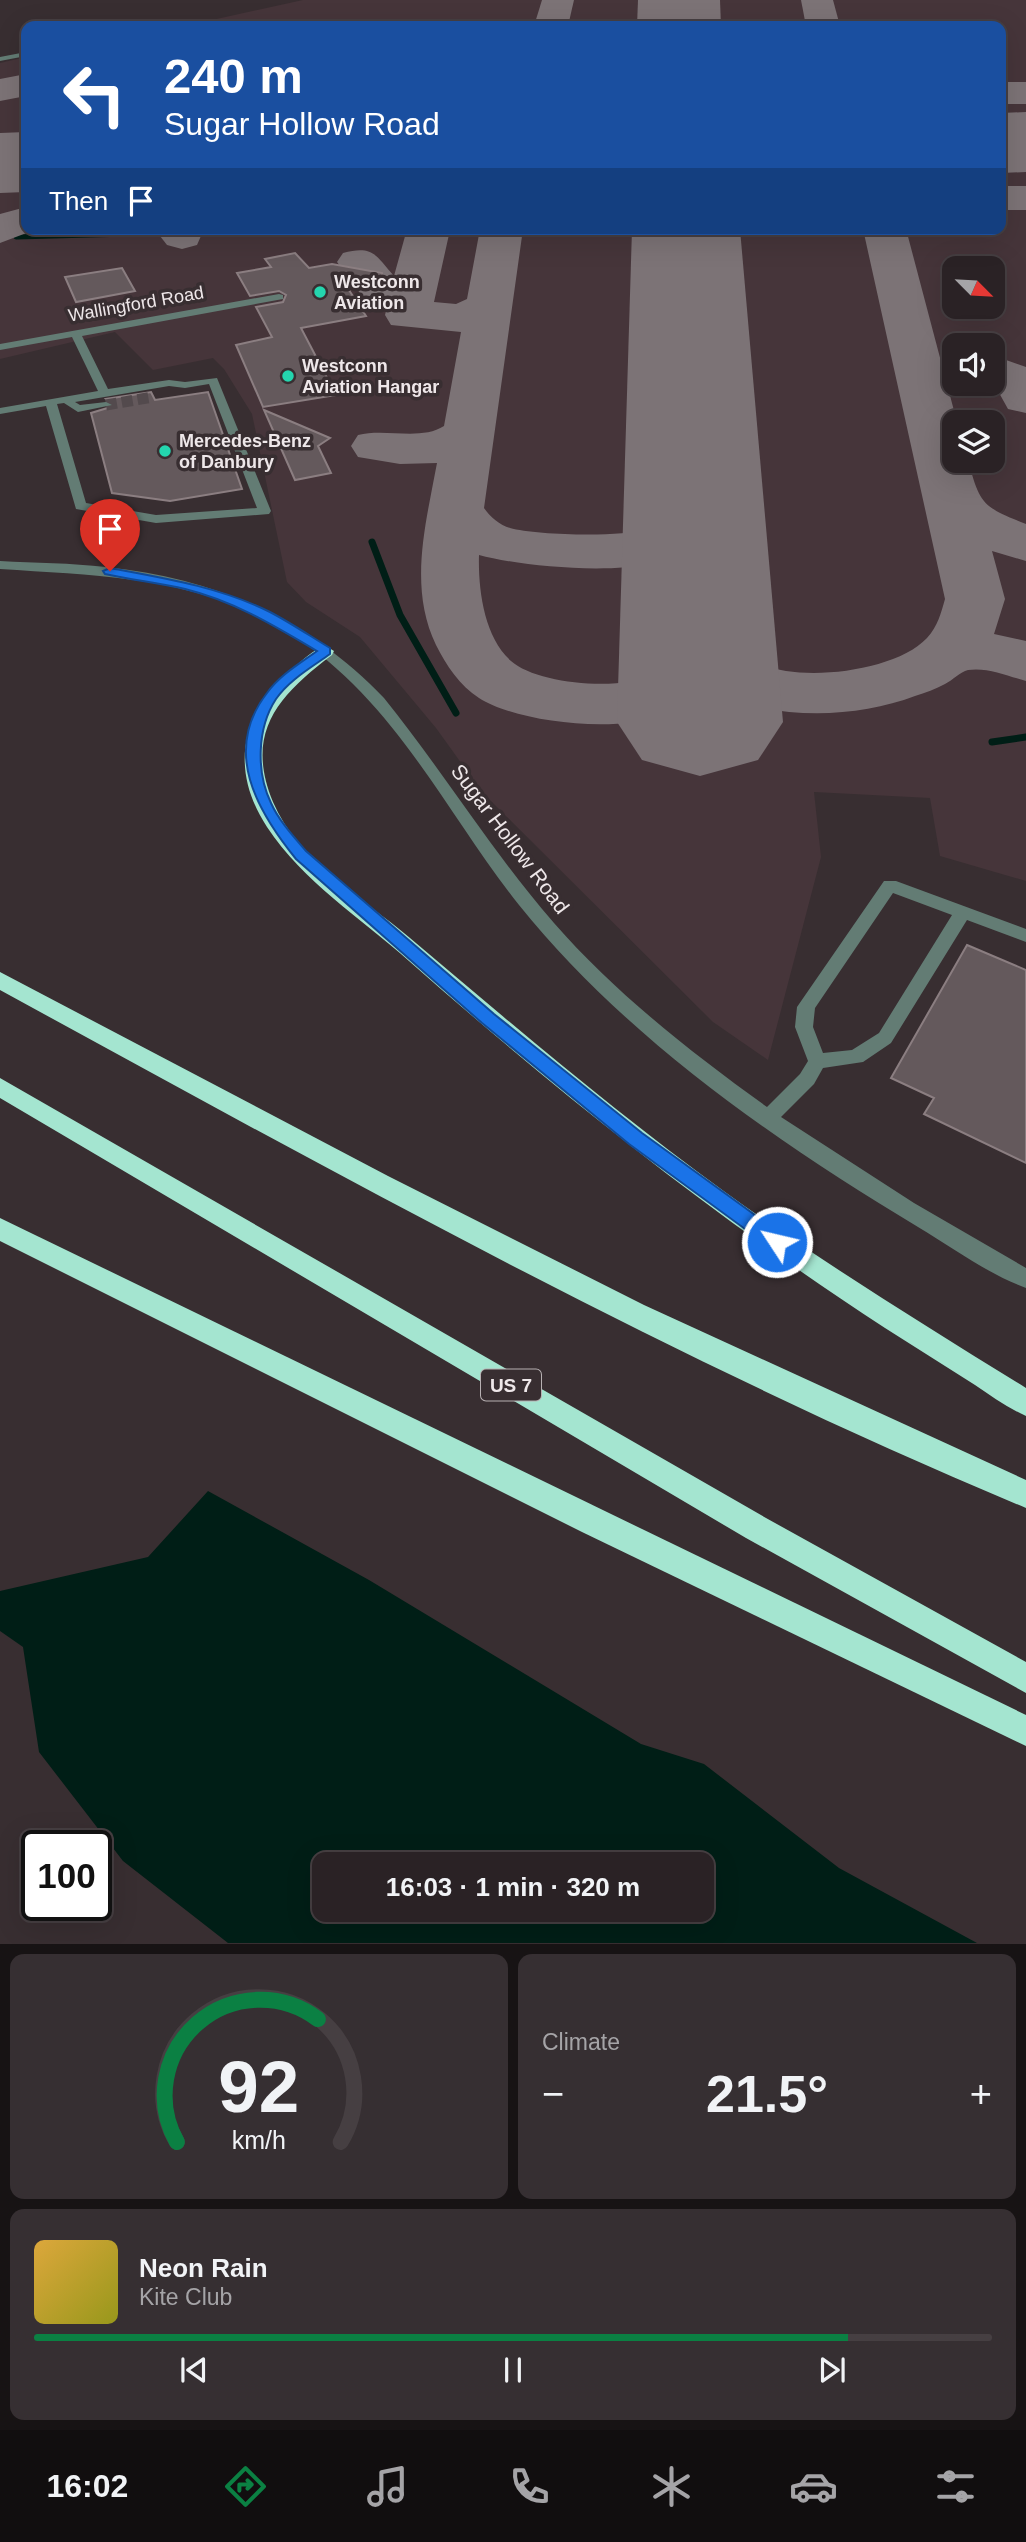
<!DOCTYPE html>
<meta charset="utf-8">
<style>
body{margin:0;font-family:Arial,sans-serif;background:#362f32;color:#f1f3f6;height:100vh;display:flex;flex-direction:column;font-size:26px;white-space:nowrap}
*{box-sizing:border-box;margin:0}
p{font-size:23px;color:#a5a4a7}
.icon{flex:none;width:38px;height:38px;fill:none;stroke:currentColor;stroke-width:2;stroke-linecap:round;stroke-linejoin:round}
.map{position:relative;height:1944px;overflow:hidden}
.drawer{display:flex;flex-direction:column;gap:10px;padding:10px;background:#171314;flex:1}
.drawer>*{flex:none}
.top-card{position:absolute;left:21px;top:21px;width:985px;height:214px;border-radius:14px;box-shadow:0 7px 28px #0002,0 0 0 2px #463f42;background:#1a4fa0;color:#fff;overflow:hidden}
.needle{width:46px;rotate:114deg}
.controls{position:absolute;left:942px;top:256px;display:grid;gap:14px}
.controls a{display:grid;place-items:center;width:63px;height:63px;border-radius:14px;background:#2a2225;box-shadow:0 7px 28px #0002,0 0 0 2px #463f42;font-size:35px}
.speed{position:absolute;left:21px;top:1830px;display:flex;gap:14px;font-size:35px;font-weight:700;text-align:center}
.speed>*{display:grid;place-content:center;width:91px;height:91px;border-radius:50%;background:#2a2225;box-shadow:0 7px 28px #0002,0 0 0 2px #463f42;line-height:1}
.speed .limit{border:4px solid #111;border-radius:10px;background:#fff;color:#111}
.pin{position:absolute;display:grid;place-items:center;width:60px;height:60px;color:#fff;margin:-72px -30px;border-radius:50% 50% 50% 0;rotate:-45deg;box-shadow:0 0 7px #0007}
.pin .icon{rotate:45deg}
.me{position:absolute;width:77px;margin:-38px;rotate:305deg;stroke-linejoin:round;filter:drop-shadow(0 0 5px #0008)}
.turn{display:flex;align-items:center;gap:24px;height:147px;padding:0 28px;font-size:32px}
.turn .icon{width:91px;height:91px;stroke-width:2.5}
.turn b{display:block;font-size:49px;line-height:60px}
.then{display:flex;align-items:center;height:66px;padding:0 28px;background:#0003;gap:14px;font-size:26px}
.big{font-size:52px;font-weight:700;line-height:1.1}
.drawer .widget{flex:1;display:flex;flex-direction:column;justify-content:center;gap:10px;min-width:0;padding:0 24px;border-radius:14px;background:#362f32}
.drawer .dial{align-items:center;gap:0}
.dial svg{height:182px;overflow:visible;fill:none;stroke:#463f42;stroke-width:7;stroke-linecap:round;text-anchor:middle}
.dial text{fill:#f1f3f6;stroke:none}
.song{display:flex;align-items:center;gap:21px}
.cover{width:84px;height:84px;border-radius:10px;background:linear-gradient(135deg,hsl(40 70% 55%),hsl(60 70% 35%))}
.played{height:7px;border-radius:4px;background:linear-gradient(90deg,#0b8043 85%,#463f42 85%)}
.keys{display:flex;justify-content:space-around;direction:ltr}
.heat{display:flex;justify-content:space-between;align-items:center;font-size:38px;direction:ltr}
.drawer .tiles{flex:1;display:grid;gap:10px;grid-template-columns:1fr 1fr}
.widget:last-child{grid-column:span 2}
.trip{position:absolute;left:312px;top:1852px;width:402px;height:70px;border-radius:14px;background:#2a2225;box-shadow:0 7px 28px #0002,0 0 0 2px #463f42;font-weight:700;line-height:70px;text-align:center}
.tab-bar{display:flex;height:112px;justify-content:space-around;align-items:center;background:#110e0f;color:#a5a4a7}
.tab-bar .icon{width:49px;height:49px}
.tab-bar .active{color:#0b8043}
.tab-bar b{font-size:32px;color:#f1f3f6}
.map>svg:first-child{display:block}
.built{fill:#46353a;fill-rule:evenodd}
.water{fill:#001e16;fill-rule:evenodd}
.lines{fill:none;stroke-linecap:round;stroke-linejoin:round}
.stream-far1{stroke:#001e16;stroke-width:5}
.stream{stroke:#001e16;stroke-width:7}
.taxiway{fill:#7c7376;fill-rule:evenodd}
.runway{fill:#7c7376;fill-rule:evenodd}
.building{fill:#64595c;stroke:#8b7e81;stroke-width:2}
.minor-tunnel{stroke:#534a4d;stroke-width:11;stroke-dasharray:11 5;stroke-linecap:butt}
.minor{fill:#637c74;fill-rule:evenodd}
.highway{fill:#a4e5d0;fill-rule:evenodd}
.route{fill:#1a73e8;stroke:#114b97;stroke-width:2}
.poi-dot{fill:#24d5ae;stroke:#382e31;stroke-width:2.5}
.labels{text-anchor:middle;stroke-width:7;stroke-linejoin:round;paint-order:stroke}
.far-poi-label{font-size:18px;font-weight:bold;fill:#eee7e9;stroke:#382e31;text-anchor:start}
.far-street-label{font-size:18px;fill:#eee7e9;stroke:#382e31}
.shield{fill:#382e31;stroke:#b7b0b2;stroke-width:2}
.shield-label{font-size:19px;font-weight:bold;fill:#eee7e9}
.street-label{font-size:21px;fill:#eee7e9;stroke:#382e31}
</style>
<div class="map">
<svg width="1026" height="1944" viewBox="0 0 1026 1944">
<rect width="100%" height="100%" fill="#382e31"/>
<path class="built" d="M 303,0 L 1026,0 L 1026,881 L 940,856 L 930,798 L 814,792 L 821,857 L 768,1060 L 713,1022 L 482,792 L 436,728 L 360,637 L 306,602 L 287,582 L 252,414 L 224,369 L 213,358 L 153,370 L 115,332 L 0,359 L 0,63 L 26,57 L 26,229 L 1001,229 L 1001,26 L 185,26 ZM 954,268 L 992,268 L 992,306 L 954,306 ZM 954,345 L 992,345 L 992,383 L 954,383 ZM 954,422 L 992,422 L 992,460 L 954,460 Z"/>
<path class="water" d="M 208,1491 L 369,1580 L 641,1744 L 704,1764 L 839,1868 L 977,1943 L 228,1943 L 123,1861 L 39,1752 L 23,1647 L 0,1631 L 0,1591 L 148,1557 ZM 324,1864 L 702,1864 L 702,1909 L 324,1909 Z"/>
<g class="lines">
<g class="stream-far1">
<polyline points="203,232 304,233"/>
<polyline points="16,237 165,233"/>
</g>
<g class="stream">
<polyline points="372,542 400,615 456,713"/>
<polyline points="992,742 1026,737"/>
</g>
<g class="taxiway">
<polygon points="542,0 574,0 568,26 534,26"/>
<polygon points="801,0 833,0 840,26 806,26"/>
<polygon points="26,74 26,96 0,101 0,79"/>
<rect x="1001" y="82" width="25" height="22"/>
<rect x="1001" y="186" width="25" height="24"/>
<polygon points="26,207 26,229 37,229 0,243 0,214"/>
<polygon points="161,229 204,229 197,245 182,249 167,245 160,236"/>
<path d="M 407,229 L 450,230 L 434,302 L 456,304 L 467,299 L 480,229 L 523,229 L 484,508 C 490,517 500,525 510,528 C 535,535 621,538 646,529 C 662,523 665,504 674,491 L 694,486 L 714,491 L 722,503 C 716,519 708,537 695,548 C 653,580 527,568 479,555 C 478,589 484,637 511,661 C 536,684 623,692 652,674 C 659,670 665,662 670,654 L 667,650 L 676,636 C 725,624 724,650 763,665 C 805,682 896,671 927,638 C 938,626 941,613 945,599 L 863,229 L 906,229 L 957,422 L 954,422 L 954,460 L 968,460 C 980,505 983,507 1026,524 L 1026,561 L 992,551 L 1005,599 L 994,634 L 1026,641 L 1026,681 C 1008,676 987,667 968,670 C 960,672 953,680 945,684 C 936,689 925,693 915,696 C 854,719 769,721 710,689 C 672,740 528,729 479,698 C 460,686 446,665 436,645 C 408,587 426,523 437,463 L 400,464 L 358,457 L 351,446 L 358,435 C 385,428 421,441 444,426 L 461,332 L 391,325 L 385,315 L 388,303 L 362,296 L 337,262 L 343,253 C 374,245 376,256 394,276 Z"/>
<polygon points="992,355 1026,367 1026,413 1008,409 998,391 981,383 992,383"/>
</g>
<g class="runway">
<polygon points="638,0 720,0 721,26 637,26"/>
<polygon points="1026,112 1026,172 1001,173 1001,113"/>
<polygon points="26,132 26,192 0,193 0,133"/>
<polygon points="632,229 740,229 783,722 758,760 700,776 642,760 617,722"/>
</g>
</g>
<g class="building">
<polygon points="295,253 309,268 332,264 382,273 382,278 345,284 366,316 301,328 336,395 263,407 236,345 272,337 256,307 283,302 286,295 279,291 250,296 237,273 271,267 265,259"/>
<polygon points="122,268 135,291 76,302 65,277"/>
<polygon points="151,392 155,400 208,392 242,489 170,501 112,493 91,413 114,406 106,399"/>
<polygon points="264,410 330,438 318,446 331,473 295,480"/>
<polygon points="967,945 1026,970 1026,1163 924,1114 934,1098 891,1078"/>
</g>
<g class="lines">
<polyline class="minor-tunnel" points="106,405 153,397"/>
<g class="minor">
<polygon points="26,52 26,56 0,61 0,57"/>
<path d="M 279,294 L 283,295 L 283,299 L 82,336 L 108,389 L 169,380 L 185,382 L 217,378 L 271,511 L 269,514 L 156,523 L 76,509 L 46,406 L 0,414 L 0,408 L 98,391 L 72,337 L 0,350 L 0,344 ZM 209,384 L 257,508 L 156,515 L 86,503 L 57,404 L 64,403 L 78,412 L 112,405 L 106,402 L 80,405 L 75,402 L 169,386 L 185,388 Z"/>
<path d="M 0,561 C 35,563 71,563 106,567 C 214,578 309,619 384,698 C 443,771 492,852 554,923 C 615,993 692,1053 767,1107 L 800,1074 L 808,1061 L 795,1027 L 797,1007 L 884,881 L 896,881 L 1026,929 L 1026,942 L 967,920 L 891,1043 L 863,1062 L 823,1068 L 814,1084 L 781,1117 L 914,1203 L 1026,1268 L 1026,1288 C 988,1274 953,1248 918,1227 C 774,1140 626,1038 519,905 C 445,812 394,698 289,633 C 197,576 104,576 0,569 ZM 893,893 L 952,915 L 879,1033 L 852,1050 L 823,1053 L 813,1027 L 815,1008 Z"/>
</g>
<g class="highway">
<path d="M 326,646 L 334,651 L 332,655 C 279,695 244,732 273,802 C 298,861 363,898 410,938 C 513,1025 616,1113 725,1192 C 822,1262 924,1325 1026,1388 L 1026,1416 C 1008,1408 991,1396 975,1385 C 945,1366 915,1347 885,1328 C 716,1218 560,1094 409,961 C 361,918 303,882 267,827 C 229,769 241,712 292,669 C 302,661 313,649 326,646 Z"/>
<path d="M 0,972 L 388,1176 L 644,1305 L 1026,1480 L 1026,1508 C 675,1362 333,1172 0,990 Z"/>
<polygon points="0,1078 766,1518 1026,1662 1026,1693 746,1538 0,1098"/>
<polygon points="0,1218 1026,1715 1026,1746 582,1532 0,1241"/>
</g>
</g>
<path class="route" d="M 110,568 C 164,578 220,587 270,612 C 291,623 310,636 330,648 L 330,654 C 312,667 289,680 276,699 C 257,728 256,772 271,803 C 279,821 294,837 306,851 L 494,1014 L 642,1133 L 784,1236 L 786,1242 L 784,1248 L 771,1248 L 629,1144 L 482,1023 L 296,859 C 257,811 222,751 267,693 C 280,675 299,664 317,651 C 275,626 234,601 185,589 C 159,583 132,580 105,574 L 103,571 Z"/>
<g class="poi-dot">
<circle cx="320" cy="292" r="7"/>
<circle cx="288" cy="376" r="7"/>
<circle cx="165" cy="451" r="7"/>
</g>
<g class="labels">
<g class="far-poi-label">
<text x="334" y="288">Westconn<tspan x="334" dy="21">Aviation</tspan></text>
<text x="302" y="372">Westconn<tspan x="302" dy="21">Aviation Hangar</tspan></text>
<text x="179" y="447">Mercedes-Benz<tspan x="179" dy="21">of Danbury</tspan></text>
</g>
<g class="far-street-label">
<text transform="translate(136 304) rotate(-10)" y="6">Wallingford Road</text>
</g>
<rect class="shield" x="481" y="1369.5" width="60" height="31" rx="5"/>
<g class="shield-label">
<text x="511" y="1392">US 7</text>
</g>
<g class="street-label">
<text transform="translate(510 839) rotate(53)" y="7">Sugar Hollow Road</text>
</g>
</g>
</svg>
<div class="controls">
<a><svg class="needle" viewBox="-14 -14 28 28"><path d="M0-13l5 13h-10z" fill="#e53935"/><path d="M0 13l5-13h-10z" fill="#a5a4a7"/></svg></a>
<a><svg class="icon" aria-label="sound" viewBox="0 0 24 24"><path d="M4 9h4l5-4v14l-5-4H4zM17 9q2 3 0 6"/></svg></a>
<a><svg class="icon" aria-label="layers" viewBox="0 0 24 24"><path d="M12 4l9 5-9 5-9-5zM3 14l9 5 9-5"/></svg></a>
</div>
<div class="speed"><div class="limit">100</div></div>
<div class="pin" style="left:110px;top:571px;background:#d93025"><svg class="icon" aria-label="arrive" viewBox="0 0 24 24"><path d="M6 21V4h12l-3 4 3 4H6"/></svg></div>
<svg class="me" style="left:777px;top:1242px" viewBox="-20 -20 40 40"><circle r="17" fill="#1a73e8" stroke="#fff" stroke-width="3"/><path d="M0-11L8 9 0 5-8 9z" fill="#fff"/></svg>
<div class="trip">16:03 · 1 min · 320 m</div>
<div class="top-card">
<div class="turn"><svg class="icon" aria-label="left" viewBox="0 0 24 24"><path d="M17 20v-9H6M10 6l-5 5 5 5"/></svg><div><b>240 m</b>Sugar Hollow Road</div></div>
<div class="then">Then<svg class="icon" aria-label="arrive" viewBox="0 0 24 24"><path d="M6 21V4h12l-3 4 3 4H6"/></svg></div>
</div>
</div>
<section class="drawer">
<div class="tiles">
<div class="widget dial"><svg viewBox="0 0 100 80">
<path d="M14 69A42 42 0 1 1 86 69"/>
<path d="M14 69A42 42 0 0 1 76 15" stroke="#0b8043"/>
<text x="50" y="56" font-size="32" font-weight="700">92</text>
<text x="50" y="72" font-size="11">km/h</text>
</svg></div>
<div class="widget"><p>Climate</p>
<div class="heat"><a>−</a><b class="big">21.5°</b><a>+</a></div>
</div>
<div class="widget">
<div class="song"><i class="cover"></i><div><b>Neon Rain</b><p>Kite Club</p></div></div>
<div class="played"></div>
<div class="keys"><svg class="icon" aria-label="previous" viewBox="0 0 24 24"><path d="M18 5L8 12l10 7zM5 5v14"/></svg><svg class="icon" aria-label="pause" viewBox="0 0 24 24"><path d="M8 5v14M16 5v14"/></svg><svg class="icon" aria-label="next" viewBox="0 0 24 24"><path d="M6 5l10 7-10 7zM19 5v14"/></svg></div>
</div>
</div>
</section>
<nav class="tab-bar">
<b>16:02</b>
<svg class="icon active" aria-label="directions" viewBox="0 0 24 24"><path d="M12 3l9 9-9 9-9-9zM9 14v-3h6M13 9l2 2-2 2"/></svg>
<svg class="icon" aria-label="music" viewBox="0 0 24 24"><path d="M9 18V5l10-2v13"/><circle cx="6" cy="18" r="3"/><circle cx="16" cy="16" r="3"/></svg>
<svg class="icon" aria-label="phone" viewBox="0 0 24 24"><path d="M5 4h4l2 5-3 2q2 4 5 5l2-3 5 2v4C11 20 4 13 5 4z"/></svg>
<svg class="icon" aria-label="climate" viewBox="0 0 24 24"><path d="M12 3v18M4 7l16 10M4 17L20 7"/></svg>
<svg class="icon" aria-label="car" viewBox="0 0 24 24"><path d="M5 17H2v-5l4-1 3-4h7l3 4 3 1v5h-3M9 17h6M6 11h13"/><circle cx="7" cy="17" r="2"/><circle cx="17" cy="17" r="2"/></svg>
<svg class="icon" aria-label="filters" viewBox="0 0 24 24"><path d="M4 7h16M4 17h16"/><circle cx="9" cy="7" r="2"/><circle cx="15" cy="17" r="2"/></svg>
</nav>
